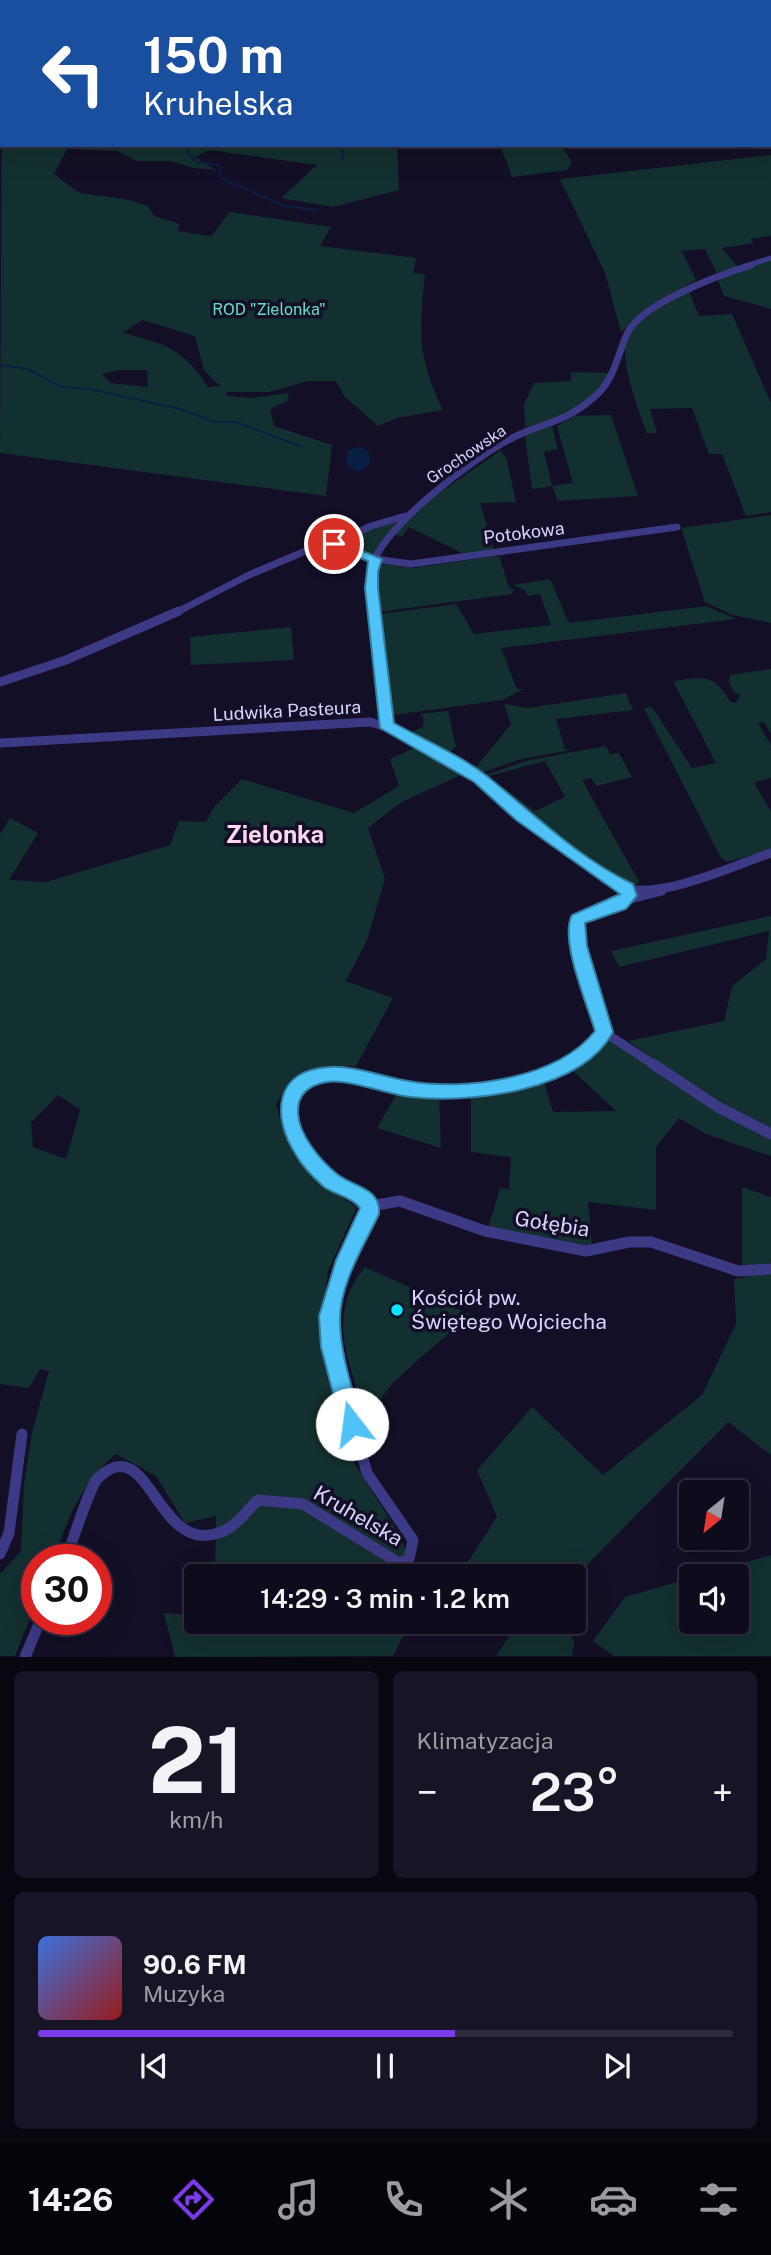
<!DOCTYPE html>
<html lang="pl">
<meta charset="utf-8">
<style>
body{margin:0;font-family:"Public Sans",sans-serif;background:#171425;color:#f1f3f6;height:100vh;display:flex;flex-direction:column;font-size:26px;white-space:nowrap}
*{box-sizing:border-box;margin:0}
p{font-size:23px;color:#9b9ba3}
.icon{flex:none;width:38px;height:38px;fill:none;stroke:currentColor;stroke-width:2;stroke-linecap:round;stroke-linejoin:round}
.map{position:relative;height:1657px;overflow:hidden}
.details{display:flex;flex-direction:column;gap:14px;padding:14px;background:#08060f;flex:1}
.details>*{flex:none}
.guide{position:absolute;left:0px;top:0px;width:772px;height:147px;box-shadow:0 7px 28px #0002,0 0 0 2px #2e2b3b;background:#1a4fa0;color:#fff;overflow:hidden}
.needle{width:46px;rotate:210deg}
.buttons{position:absolute;left:679px;top:1480px;display:grid;gap:14px}
.buttons a{display:grid;place-items:center;width:70px;height:70px;border-radius:7px;background:#0e0b1c;box-shadow:0 7px 28px #0002,0 0 0 2px #2e2b3b;font-size:35px}
.speed{position:absolute;left:21px;top:1544px;display:flex;gap:14px;font-size:35px;font-weight:700;text-align:center}
.speed>*{display:grid;place-content:center;width:91px;height:91px;border-radius:50%;background:#0e0b1c;box-shadow:0 7px 28px #0002,0 0 0 2px #2e2b3b;line-height:1}
.speed .limit{border:10px solid #d22;background:#fff;color:#111}
.pin{position:absolute;display:grid;place-items:center;width:60px;height:60px;color:#fff;margin:-30px;border:4px solid #fff;border-radius:50%;box-shadow:0 2px 7px #0007}
.me{position:absolute;width:77px;margin:-38px;rotate:345deg;stroke-linejoin:round;filter:drop-shadow(0 0 5px #0008)}
.turn{display:flex;align-items:center;gap:24px;height:147px;padding:0 28px;font-size:32px}
.turn .icon{width:91px;height:91px;stroke-width:2.5}
.turn b{display:block;font-size:49px;line-height:60px}
.big{font-size:52px;font-weight:600;line-height:1.1}
.details .tile{flex:1;display:flex;flex-direction:column;justify-content:center;gap:10px;min-width:0;padding:0 24px;border-radius:10px;background:#171425}
.details .dial{align-items:center;gap:0}
.dial b{font-size:91px;line-height:1}
.song{display:flex;align-items:center;gap:21px}
.cover{width:84px;height:84px;border-radius:10px;background:linear-gradient(135deg,hsl(220 70% 55%),hsl(0 70% 35%))}
.played{height:7px;border-radius:4px;background:linear-gradient(90deg,#7c3aed 60%,#2e2b3b 60%)}
.keys{display:flex;justify-content:space-around;direction:ltr}
.heat{display:flex;justify-content:space-between;align-items:center;font-size:38px;direction:ltr}
.details .tiles{flex:1;display:grid;gap:14px;grid-template-columns:1fr 1fr}
.tile:last-child{grid-column:span 2}
.trip{position:absolute;left:184px;top:1564px;width:402px;height:70px;border-radius:7px;background:#0e0b1c;box-shadow:0 7px 28px #0002,0 0 0 2px #2e2b3b;font-weight:600;line-height:70px;text-align:center}
.tabs{display:flex;height:112px;justify-content:space-around;align-items:center;background:#06040b;color:#9b9ba3}
.tabs .icon{width:49px;height:49px}
.tabs .active{color:#7c3aed}
.tabs b{font-size:32px;color:#f1f3f6}
.map>svg:first-child{display:block}
.green{fill:#12302f;fill-rule:evenodd}
.water{fill:#0a1f44}
.lines{fill:none;stroke-linecap:round;stroke-linejoin:round}
.stream{stroke:#0a1f44;stroke-width:2}
.street-far3{stroke:#3d3a85;stroke-width:5}
.street-far2{stroke:#3d3a85;stroke-width:7}
.street-far1{stroke:#3d3a85;stroke-width:9}
.street{stroke:#3d3a85;stroke-width:11}
.route{fill:#4fc3f7;stroke:#337fa1;stroke-width:2}
.poi-dot{fill:#00e5ff;stroke:#130f26;stroke-width:2.5}
.labels{text-anchor:middle;stroke-width:7;stroke-linejoin:round;paint-order:stroke}
.far-park-label{font-size:16px;fill:#5fe0c0;stroke:#130f26}
.far-street-label{font-size:16px;fill:#d9d4ff;stroke:#130f26}
.street-label{font-size:18px;fill:#d9d4ff;stroke:#130f26}
.near-street-label{font-size:21px;fill:#d9d4ff;stroke:#130f26}
.near-poi-label{font-size:21px;fill:#d9d4ff;stroke:#130f26;text-anchor:start}
.district-label{font-size:24px;font-weight:bold;fill:#ffd6f0;stroke:#130f26}
</style>
<div class="map">
<svg width="771" height="1657" viewBox="0 0 771 1657">
<rect width="100%" height="100%" fill="#130f26"/>
<g class="green">
<path d="M 2,88 L 2,145 L 397,145 L 399,190 L 333,207 L 281,198 L 317,165 L 210,150 L 195,157 L 216,170 L 193,168 L 172,161 L 136,161 L 118,151 L 67,149 L 54,174 L 79,193 L 125,199 L 148,206 L 154,216 L 180,224 L 177,231 L 211,236 L 230,212 L 331,227 L 320,246 L 416,258 L 413,273 L 425,274 C 419,333 417,355 443,410 L 397,418 L 378,426 L 344,396 L 336,381 L 308,381 L 269,392 L 227,392 L 226,396 L 252,398 L 289,393 L 287,401 L 270,409 L 274,426 L 332,445 L 326,496 L 0,453 ZM 142,320 L 195,336 L 204,370 L 220,386 L 208,387 C 184,349 167,345 125,333 L 120,335 ZM 119,370 L 147,370 L 148,387 L 110,383 L 102,374 Z"/>
<polygon points="500,145 561,145 572,162 567,170 512,177"/>
<polygon points="771,155 771,236 751,239 753,243 722,248 738,267 717,273 705,249 682,251 696,280 651,305 621,332 605,273 560,179"/>
<polygon points="771,260 771,309 724,296 717,278"/>
<path d="M 688,289 L 699,316 L 732,314 L 771,403 L 771,512 L 746,516 L 722,454 L 709,454 L 692,408 L 650,409 L 657,433 L 647,433 C 639,411 618,359 628,337 C 638,316 669,301 688,289 Z"/>
<path d="M 571,372 L 609,373 C 593,404 558,419 525,427 L 524,404 L 534,383 L 571,381 Z"/>
<polygon points="611,415 638,496 558,501 552,486 532,489 525,436 511,441 552,426 558,449 544,452 552,486 573,483 557,426 575,416"/>
<polygon points="501,450 507,460 516,502 480,503 494,550 466,555 409,527 402,536 395,535 408,515"/>
<polygon points="771,515 771,623 732,615 705,602 681,528"/>
<polygon points="400,519 374,557 341,544 340,541"/>
<polygon points="496,556 500,558 508,585 514,591 511,594 379,612 375,574 381,564 414,568"/>
<polygon points="550,579 569,623 706,606 736,619 501,648 517,689 523,689 503,700 393,715 379,614 456,604 474,634 551,625 540,594 527,596 525,590 513,585"/>
<polygon points="291,627 294,660 191,665 190,637"/>
<path d="M 771,669 L 771,734 L 764,722 L 758,723 L 771,745 L 771,778 L 754,782 L 771,812 L 771,850 L 727,862 L 721,858 L 644,708 L 652,707 L 692,768 L 716,763 L 673,681 C 703,677 715,673 730,702 L 736,703 L 740,695 L 735,693 L 729,683 L 730,675 Z"/>
<polygon points="626,693 633,710 556,719 565,749 572,750 521,759 478,774 473,771 511,724 504,704 528,708"/>
<polygon points="448,711 456,747 449,753 471,766 468,768 410,733 423,727 424,719 420,714"/>
<path d="M 606,746 L 610,754 L 619,753 L 632,777 L 596,786 L 591,778 L 582,780 L 639,882 L 636,885 C 604,883 531,818 503,796 L 497,787 L 500,785 L 535,811 L 565,797 L 545,761 L 489,776 L 494,781 L 490,783 L 482,776 L 529,760 Z"/>
<path d="M 417,747 L 463,774 L 400,803 L 368,828 L 385,879 L 367,940 L 346,981 L 393,998 L 356,1066 C 314,1066 297,1064 276,1105 C 293,1165 306,1174 357,1207 L 328,1271 L 320,1341 L 353,1461 L 402,1539 L 413,1577 L 215,1577 L 216,1516 L 185,1523 L 156,1476 L 116,1454 C 80,1484 70,1516 53,1559 L 37,1559 L 37,1601 L 15,1656 L 0,1656 L 0,1574 L 21,1551 L 24,1484 L 32,1432 L 49,1371 L 40,1369 L 29,1388 L 0,1384 L 0,834 L 10,818 L 38,833 L 9,880 L 46,882 L 170,845 L 179,821 L 206,822 L 214,807 L 242,779 L 354,813 L 399,786 L 390,759 ZM 58,1095 L 80,1110 L 66,1159 L 33,1147 L 31,1123 Z"/>
<polygon points="771,916 771,1128 701,1092 628,1041 724,1021 732,986 766,959 769,931 619,967 611,951"/>
<polygon points="608,1037 771,1137 771,1156 706,1134 679,1118 656,1147 656,1210 588,1202 592,1246 488,1228 500,1188 509,1189 511,1157 471,1152 471,1095 543,1079 553,1112 616,1111 573,1071 601,1046 604,1038"/>
<polygon points="399,1090 439,1095 441,1148 377,1128"/>
<polygon points="742,1187 771,1197 771,1263 742,1268"/>
<path d="M 365,1267 L 471,1315 L 421,1357 L 391,1385 L 367,1418 C 350,1364 324,1316 365,1267 Z"/>
<polygon points="771,1272 771,1455 728,1422 590,1562 574,1584 574,1577 458,1577 497,1517 477,1470 532,1407 603,1475 702,1395 736,1324 734,1279"/>
<polygon points="771,1555 771,1656 614,1656 593,1641 625,1597 691,1578 691,1622 737,1622 737,1577 697,1577"/>
<polygon points="164,1613 196,1615 196,1622 410,1622 393,1656 175,1657"/>
<polygon points="514,1622 566,1622 574,1642 572,1656 496,1656 517,1625"/>
</g>
<circle class="water" cx="358" cy="459" r="12"/>
<g class="lines">
<g class="stream">
<polyline points="191,145 187,152 197,162 219,165 221,178 284,206 317,210"/>
<polyline points="342,159 344,145"/>
<polyline points="0,365 28,369 61,387 89,389 180,409 215,422 235,422 300,446"/>
</g>
<g class="street-far3">
<polyline points="71,0 93,2"/>
<polyline points="746,266 771,258"/>
</g>
<g class="street-far2">
<polyline points="334,544 371,526 405,516"/>
<polyline points="175,613 249,575 315,547 334,544 375,559 411,564 677,527"/>
<path d="M 376,613 C 374,600 370,584 371,571 C 377,530 476,456 512,438 C 544,422 563,424 593,398 C 615,380 616,358 627,334 C 641,303 720,275 751,265"/>
</g>
<g class="street-far1">
<polyline points="376,611 388,718 385,725"/>
<polyline points="0,682 66,660 179,611"/>
<path d="M 0,743 L 370,722 C 447,744 506,805 570,851 C 586,863 607,885 627,889 C 667,897 733,866 771,853"/>
<polyline points="627,900 662,891"/>
<polyline points="604,1032 656,1066"/>
<path d="M 566,1066 L 589,1051 L 604,1032 C 595,995 573,958 578,919 L 627,900 L 627,889"/>
</g>
<g class="street">
<polyline points="653,1064 718,1107 771,1134"/>
<polyline points="370,1206 400,1201 485,1231 586,1251 629,1242 651,1242 738,1271 771,1269"/>
<polyline points="0,1554 9,1533 22,1434"/>
<path d="M 66,1559 C 72,1544 89,1487 98,1478 C 150,1428 156,1558 221,1532 C 236,1527 247,1510 258,1500 L 303,1504 L 399,1563 L 409,1559 L 413,1540 L 367,1473 L 329,1332 L 337,1286 L 370,1214 L 370,1206 C 336,1170 279,1162 291,1095 C 313,1057 368,1082 401,1087 C 420,1091 441,1091 460,1091 C 498,1089 536,1082 570,1064"/>
<polyline points="25,1657 41,1619"/>
</g>
</g>
<path class="route" d="M 329,541 L 338,541 L 382,559 L 378,572 L 378,588 L 394,723 C 424,740 460,755 487,776 C 534,814 578,858 633,884 L 637,896 L 626,909 L 585,923 L 587,946 L 613,1032 C 582,1091 470,1104 411,1097 C 386,1094 350,1079 327,1082 C 310,1085 297,1094 298,1113 C 299,1135 320,1160 337,1174 C 353,1187 381,1187 379,1214 C 364,1246 340,1283 340,1319 C 340,1355 353,1390 362,1424 L 359,1432 L 352,1435 L 344,1432 L 341,1424 L 321,1347 L 319,1316 L 336,1260 L 360,1208 C 351,1197 336,1195 324,1187 C 315,1179 302,1166 296,1155 C 271,1116 274,1070 329,1067 C 354,1065 383,1077 408,1081 C 465,1091 557,1079 595,1031 C 587,1004 559,939 572,915 L 620,894 L 516,820 L 474,782 L 380,728 L 365,588 L 368,561 L 329,547 Z"/>
<circle class="poi-dot" cx="397" cy="1310" r="7"/>
<g class="labels">
<g class="far-park-label">
<text x="269" y="315">ROD "Zielonka"</text>
</g>
<g class="far-street-label">
<text transform="translate(466 454) rotate(-34)" y="6">Grochowska</text>
</g>
<g class="street-label">
<text transform="translate(524 533) rotate(-7)" y="6">Potokowa</text>
<text transform="translate(287 711) rotate(-3)" y="6">Ludwika Pasteura</text>
</g>
<g class="near-street-label">
<text transform="translate(552 1224) rotate(9)" y="7">Gołębia</text>
<text transform="translate(358 1516) rotate(30)" y="7">Kruhelska</text>
</g>
<g class="near-poi-label">
<text x="411" y="1305">Kościół pw.<tspan x="411" dy="24">Świętego Wojciecha</tspan></text>
</g>
<g class="district-label">
<text x="275" y="843">Zielonka</text>
</g>
</g>
</svg>
<div class="buttons">
<a><svg class="needle" viewBox="-14 -14 28 28"><path d="M0-13l5 13h-10z" fill="#e53935"/><path d="M0 13l5-13h-10z" fill="#9b9ba3"/></svg></a>
<a><svg class="icon" aria-label="sound" viewBox="0 0 24 24"><path d="M4 9h4l5-4v14l-5-4H4zM17 9q2 3 0 6"/></svg></a>
</div>
<div class="speed"><div class="limit">30</div></div>
<div class="pin" style="left:334px;top:544px;background:#d93025"><svg class="icon" aria-label="arrive" viewBox="0 0 24 24"><path d="M6 21V4h12l-3 4 3 4H6"/></svg></div>
<svg class="me" style="left:352px;top:1424px" viewBox="-20 -20 40 40"><circle r="19" fill="#fff"/><path d="M0-13L10 11 0 6-10 11z" fill="#4fc3f7"/></svg>
<div class="trip">14:29 · 3 min · 1.2 km</div>
<div class="guide">
<div class="turn"><svg class="icon" aria-label="left" viewBox="0 0 24 24"><path d="M17 20v-9H6M10 6l-5 5 5 5"/></svg><div><b>150 m</b>Kruhelska</div></div>
</div>
</div>
<section class="details">
<div class="tiles">
<div class="tile dial"><b>21</b><p>km/h</p></div>
<div class="tile"><p>Klimatyzacja</p>
<div class="heat"><a>−</a><b class="big">23°</b><a>+</a></div>
</div>
<div class="tile">
<div class="song"><i class="cover"></i><div><b>90.6 FM</b><p>Muzyka</p></div></div>
<div class="played"></div>
<div class="keys"><svg class="icon" aria-label="previous" viewBox="0 0 24 24"><path d="M18 5L8 12l10 7zM5 5v14"/></svg><svg class="icon" aria-label="pause" viewBox="0 0 24 24"><path d="M8 5v14M16 5v14"/></svg><svg class="icon" aria-label="next" viewBox="0 0 24 24"><path d="M6 5l10 7-10 7zM19 5v14"/></svg></div>
</div>
</div>
</section>
<nav class="tabs">
<b>14:26</b>
<svg class="icon active" aria-label="directions" viewBox="0 0 24 24"><path d="M12 3l9 9-9 9-9-9zM9 14v-3h6M13 9l2 2-2 2"/></svg>
<svg class="icon" aria-label="music" viewBox="0 0 24 24"><path d="M9 18V5l10-2v13"/><circle cx="6" cy="18" r="3"/><circle cx="16" cy="16" r="3"/></svg>
<svg class="icon" aria-label="phone" viewBox="0 0 24 24"><path d="M5 4h4l2 5-3 2q2 4 5 5l2-3 5 2v4C11 20 4 13 5 4z"/></svg>
<svg class="icon" aria-label="climate" viewBox="0 0 24 24"><path d="M12 3v18M4 7l16 10M4 17L20 7"/></svg>
<svg class="icon" aria-label="car" viewBox="0 0 24 24"><path d="M5 17H2v-5l4-1 3-4h7l3 4 3 1v5h-3M9 17h6M6 11h13"/><circle cx="7" cy="17" r="2"/><circle cx="17" cy="17" r="2"/></svg>
<svg class="icon" aria-label="filters" viewBox="0 0 24 24"><path d="M4 7h16M4 17h16"/><circle cx="9" cy="7" r="2"/><circle cx="15" cy="17" r="2"/></svg>
</nav>
